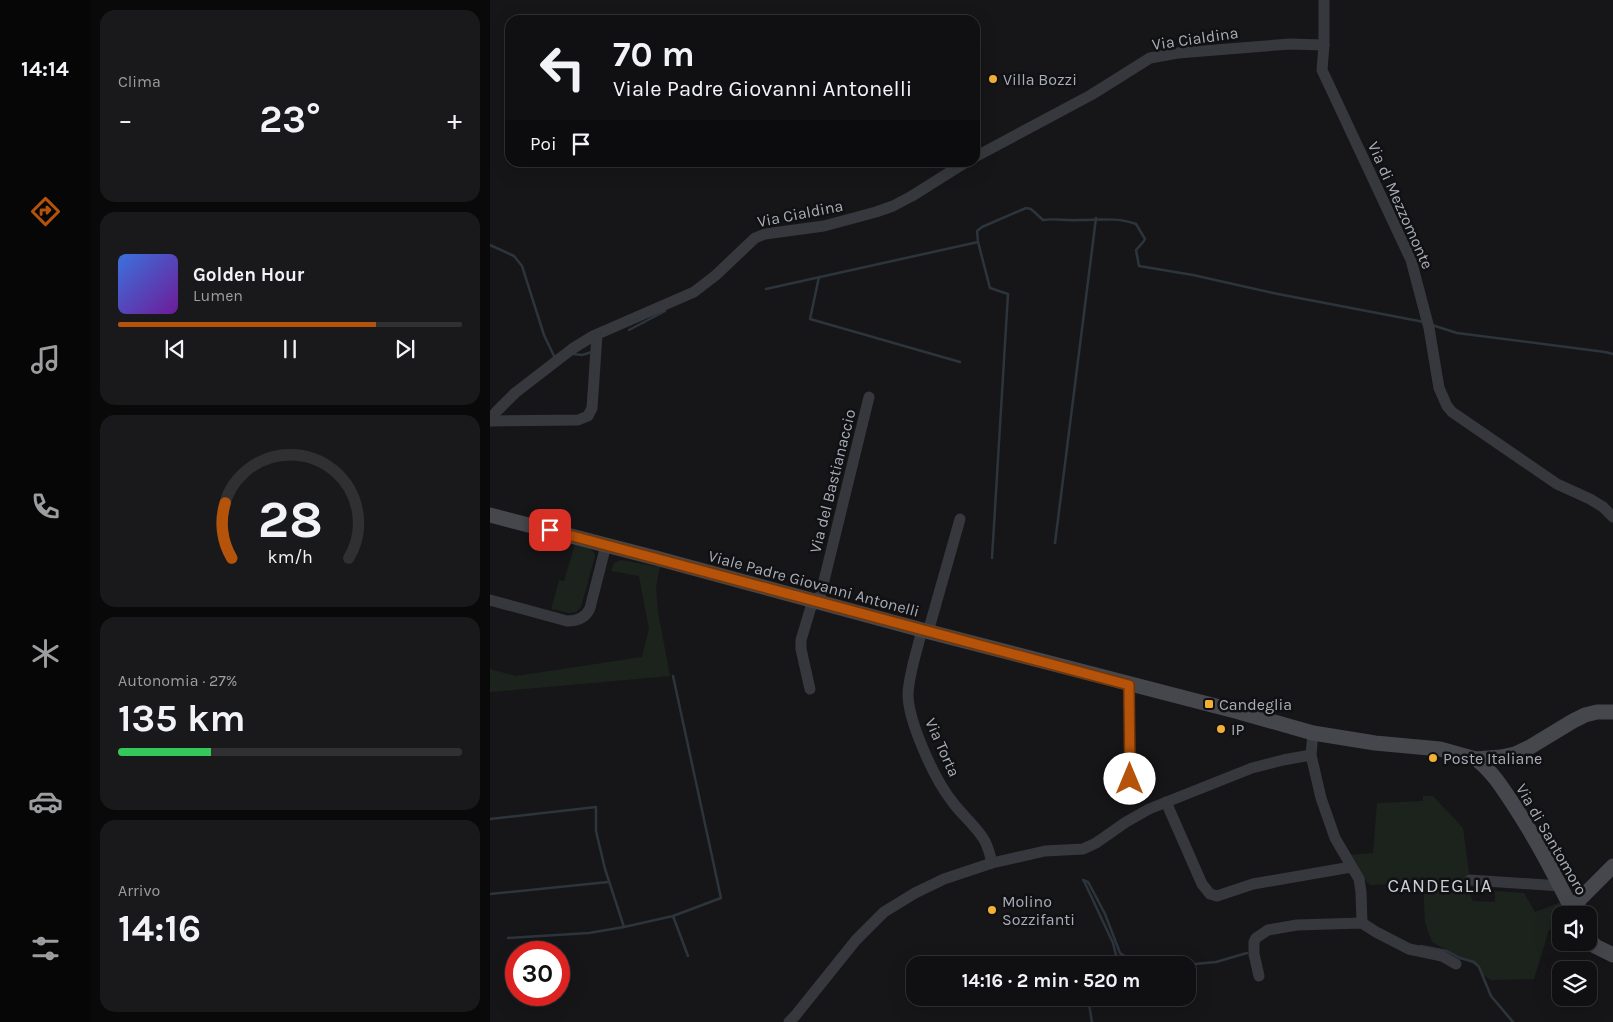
<!DOCTYPE html>
<html lang="it">
<meta charset="utf-8">
<style>
body{margin:0;font-family:Karla,sans-serif;background:#19191b;color:#f1f3f6;height:100vh;display:flex;flex-direction:column;font-size:19px;white-space:nowrap}
*{box-sizing:border-box;margin:0}
p{font-size:16px;color:#9c9d9f}
.icon{flex:none;width:28px;height:28px;fill:none;stroke:currentColor;stroke-width:2;stroke-linecap:round;stroke-linejoin:round}
.map{position:relative;flex:1;overflow:hidden}
.sheet{display:flex;flex-direction:column;gap:10px;padding:10px;background:#09090a;width:400px}
.sheet>*{flex:none}
.guide{position:absolute;left:15px;top:15px;width:475px;height:152px;border-radius:15px;box-shadow:0 5px 20px #0002,0 0 0 1px #303032;background:#101012;color:#f1f3f6;overflow:hidden}
.fabs{position:absolute;left:1062px;top:906px;display:grid;gap:10px}
.fabs a{display:grid;place-items:center;width:45px;height:45px;border-radius:10px;background:#101012;box-shadow:0 5px 20px #0002,0 0 0 1px #303032;font-size:25px}
.speed{position:absolute;left:15px;top:941px;display:flex;gap:10px;font-size:25px;font-weight:700;text-align:center}
.speed>*{display:grid;place-content:center;width:65px;height:65px;border-radius:50%;background:#101012;box-shadow:0 5px 20px #0002,0 0 0 1px #303032;line-height:1}
.speed .limit{border:8px solid #d22;background:#fff;color:#111}
.pin{position:absolute;display:grid;place-items:center;width:42px;height:42px;color:#fff;margin:-21px;border-radius:10px;box-shadow:0 2px 8px #0006}
.me{position:absolute;width:55px;margin:-28px;rotate:0deg;stroke-linejoin:round;filter:drop-shadow(0 0 4px #0008)}
.turn{display:flex;align-items:center;gap:18px;height:105px;padding:0 25px;font-size:22px}
.turn .icon{width:65px;height:65px;stroke-width:2.5}
.turn b{display:block;font-size:35px;line-height:42px}
.then{display:flex;align-items:center;height:48px;padding:0 25px;background:#0003;gap:10px;font-size:19px}
.big{font-size:38px;font-weight:700;line-height:1.1}
.sheet .tile{flex:1;display:flex;flex-direction:column;justify-content:center;gap:8px;min-width:0;padding:0 18px;border-radius:15px;background:#19191b}
.sheet .dial{align-items:center;gap:0}
.dial svg{height:130px;overflow:visible;fill:none;stroke:#303032;stroke-width:7;stroke-linecap:round;text-anchor:middle}
.dial text{fill:#f1f3f6;stroke:none}
.song{display:flex;align-items:center;gap:15px}
.cover{width:60px;height:60px;border-radius:8px;background:linear-gradient(135deg,hsl(220 70% 55%),hsl(280 70% 35%))}
.played{height:5px;border-radius:2px;background:linear-gradient(90deg,#b45309 75%,#303032 75%)}
.keys{display:flex;justify-content:space-around;direction:ltr}
.heat{display:flex;justify-content:space-between;align-items:center;font-size:28px;direction:ltr}
.charge{height:8px;border-radius:4px;background:linear-gradient(90deg,#34c759 27%,#303032 0)}
.trip{position:absolute;left:416px;top:956px;width:290px;height:50px;border-radius:15px;background:#101012;box-shadow:0 5px 20px #0002,0 0 0 1px #303032;font-weight:700;line-height:50px;text-align:center}
main{display:flex;flex:1;min-height:0}
.dock{display:flex;flex-direction:column;width:90px;justify-content:space-around;align-items:center;background:#060607;color:#9c9d9f}
.dock .icon{width:35px;height:35px}
.dock .selected{color:#b45309}
.dock b{font-size:22px;color:#f1f3f6}
.map>svg:first-child{display:block}
.green{fill:#1c231d}
.lines{fill:none;stroke-linecap:round;stroke-linejoin:round}
.stream{stroke:#2c353c;stroke-width:2.5}
.minor{stroke:#37383d;stroke-width:11}
.secondary{stroke:#45474d;stroke-width:15}
.route-casing{stroke:#753606;stroke-width:12}
.route{stroke:#b45309;stroke-width:9}
.poi-dot{fill:#f2b134;stroke:#111113;stroke-width:2}
.labels{text-anchor:middle;stroke-width:5;stroke-linejoin:round;paint-order:stroke}
.street-label{font-size:16px;fill:#a8adb8;stroke:#111113}
.poi-label{font-size:16px;fill:#a8adb8;stroke:#111113;text-anchor:start}
.quarter-label{font-size:19px;letter-spacing:1px;fill:#c9ccd4;stroke:#111113}
</style>
<main>
<nav class="dock">
<b>14:14</b>
<svg class="icon selected" aria-label="directions" viewBox="0 0 24 24"><path d="M12 3l9 9-9 9-9-9zM9 14v-3h6M13 9l2 2-2 2"/></svg>
<svg class="icon" aria-label="music" viewBox="0 0 24 24"><path d="M9 18V5l10-2v13"/><circle cx="6" cy="18" r="3"/><circle cx="16" cy="16" r="3"/></svg>
<svg class="icon" aria-label="phone" viewBox="0 0 24 24"><path d="M5 4h4l2 5-3 2q2 4 5 5l2-3 5 2v4C11 20 4 13 5 4z"/></svg>
<svg class="icon" aria-label="climate" viewBox="0 0 24 24"><path d="M12 3v18M4 7l16 10M4 17L20 7"/></svg>
<svg class="icon" aria-label="car" viewBox="0 0 24 24"><path d="M5 17H2v-5l4-1 3-4h7l3 4 3 1v5h-3M9 17h6M6 11h13"/><circle cx="7" cy="17" r="2"/><circle cx="17" cy="17" r="2"/></svg>
<svg class="icon" aria-label="filters" viewBox="0 0 24 24"><path d="M4 7h16M4 17h16"/><circle cx="9" cy="7" r="2"/><circle cx="15" cy="17" r="2"/></svg>
</nav>
<section class="sheet">
<div class="tile"><p>Clima</p>
<div class="heat"><a>−</a><b class="big">23°</b><a>+</a></div>
</div>
<div class="tile">
<div class="song"><i class="cover"></i><div><b>Golden Hour</b><p>Lumen</p></div></div>
<div class="played"></div>
<div class="keys"><svg class="icon" aria-label="previous" viewBox="0 0 24 24"><path d="M18 5L8 12l10 7zM5 5v14"/></svg><svg class="icon" aria-label="pause" viewBox="0 0 24 24"><path d="M8 5v14M16 5v14"/></svg><svg class="icon" aria-label="next" viewBox="0 0 24 24"><path d="M6 5l10 7-10 7zM19 5v14"/></svg></div>
</div>
<div class="tile dial"><svg viewBox="0 0 100 80">
<path d="M14 69A42 42 0 1 1 86 69"/>
<path d="M14 69A42 42 0 0 1 10 35" stroke="#b45309"/>
<text x="50" y="56" font-size="32" font-weight="700">28</text>
<text x="50" y="72" font-size="11">km/h</text>
</svg></div>
<div class="tile"><p>Autonomia · 27%</p><b class="big">135 km</b><div class="charge"></div></div>
<div class="tile"><p>Arrivo</p><b class="big">14:16</b></div>
</section>
<div class="map">
<svg width="1123" height="1022" viewBox="0 0 1123 1022">
<rect width="100%" height="100%" fill="#161618"/>
<g class="green">
<path d="M 85,544 C 92,546 103,547 105,556 L 91,607 L 86,612 L 79,613 L 62,609 L 62,606 L 69,580 L 74,581 Z"/>
<polygon points="131,560 170,567 166,587 168,612 180,676 0,692 0,669 26,676 152,657 159,629 149,576 121,571 124,563"/>
<polygon points="933,796 943,796 973,828 980,880 976,887 983,901 1005,902 1005,891 1034,893 1045,912 1071,902 1077,915 1071,915 1071,926 1059,930 1044,979 1001,980 993,975 987,966 942,942 935,923 933,882 880,885 866,871 857,855 883,853 887,803 933,801"/>
</g>
<g class="lines">
<g class="stream">
<polyline points="0,245 24,256 32,266 54,335 64,356 67,356"/>
<polyline points="329,277 320,319 470,362"/>
<polyline points="276,289 488,242"/>
<polyline points="942,325 967,333 1115,352 1123,354"/>
<polyline points="139,330 175,311"/>
<polyline points="83,354 92,355 102,352"/>
<polyline points="565,543 606,218"/>
<path d="M 502,558 L 518,294 L 500,288 L 488,242 L 487,231 L 492,227 L 536,208 L 541,209 L 553,220 C 565,218 576,221 588,220 C 608,220 627,217 646,224 L 655,239 L 654,241 L 646,250 L 649,266 L 703,275 L 788,294 L 934,322"/>
<polyline points="0,819 106,807 106,831 115,869 134,927"/>
<polyline points="593,880 598,882 604,893 615,914 630,953 639,959 671,963 705,964 726,962 757,953"/>
<polyline points="594,881 623,943 626,955 611,965"/>
<polyline points="0,894 118,882"/>
<polyline points="183,916 198,956"/>
<polyline points="18,938 99,933 134,927 183,916 231,898 183,676"/>
<polyline points="931,946 957,951 970,958 984,962 989,967 1001,996 1023,1022"/>
<polyline points="598,998 602,1022"/>
</g>
<g class="minor">
<polyline points="834,0 834,45 832,70 921,260 939,328 949,388 957,406 962,412 1067,484 1100,499 1113,507 1123,517"/>
<polyline points="485,157 601,95 660,58 688,53 800,44 834,45"/>
<polyline points="0,419 7,411 25,393 82,349 103,336 204,292 226,275 265,238 275,234 334,226 386,212 403,206 422,196 476,162"/>
<polyline points="0,421 88,420 98,416 102,408 107,335"/>
<path d="M 0,600 L 77,621 C 87,621 96,618 100,608 L 116,545"/>
<polyline points="329,601 379,397"/>
<path d="M 432,630 C 427,651 419,673 418,694 C 418,721 444,778 461,800 C 470,813 484,824 493,838 C 498,845 500,854 502,863"/>
<polyline points="438,632 470,519"/>
<polyline points="639,685 640,795"/>
<polyline points="320,689 311,649 311,640 323,600"/>
<polyline points="823,733 821,755 831,798 845,838 869,879 871,892 872,923"/>
<polyline points="676,802 712,884 720,894 727,896 763,884 861,867"/>
<polyline points="980,880 1071,886"/>
<polyline points="769,976 764,954 764,942 766,938 778,930 807,925 872,923 886,932 919,949 952,956 966,964"/>
<polyline points="299,1022 305,1016 366,940 394,912 425,893 454,879 502,863 555,851 593,849 606,843 636,822 659,809 762,768 793,760 821,755"/>
</g>
<g class="secondary">
<polyline points="0,515 166,558 432,630 749,712 823,733 885,743 950,749 986,759 1011,757 1025,754 1040,747 1083,721 1095,715 1107,712 1123,712"/>
<path d="M 986,759 C 1003,772 1013,789 1025,807 C 1048,842 1066,878 1085,915"/>
<polyline points="1083,912 1090,899 1123,866"/>
<polyline points="1099,939 1105,946 1123,955"/>
</g>
</g>
<g class="lines">
<g class="route-casing">
<polyline id="route" points="60,530 639,685 640,779"/>
</g>
<use href="#route" class="route"/>
</g>
<g class="poi-dot">
<circle cx="503" cy="79" r="5"/>
<rect x="714" y="699" width="10" height="10" rx="2.5"/>
<circle cx="731" cy="729" r="5"/>
<circle cx="943" cy="758" r="5"/>
<circle cx="502" cy="910" r="5"/>
</g>
<g class="labels">
<g class="street-label">
<text transform="translate(705 38) rotate(-8)" y="6">Via Cialdina</text>
<text transform="translate(911 205) rotate(66)" y="6">Via di Mezzomonte</text>
<text transform="translate(310 213) rotate(-11)" y="6">Via Cialdina</text>
<text transform="translate(342 481) rotate(-76)" y="6">Via del Bastianaccio</text>
<text transform="translate(324 583) rotate(15)" y="6">Viale Padre Giovanni Antonelli</text>
<text transform="translate(453 747) rotate(66)" y="6">Via Torta</text>
<text transform="translate(1062 839) rotate(60)" y="6">Via di Santomoro</text>
</g>
<g class="poi-label">
<text x="513" y="85">Villa Bozzi</text>
<text x="729" y="710">Candeglia</text>
<text x="741" y="735">IP</text>
<text x="953" y="764">Poste Italiane</text>
<text x="512" y="907">Molino<tspan x="512" dy="18">Sozzifanti</tspan></text>
</g>
<g class="quarter-label">
<text x="950" y="892">CANDEGLIA</text>
</g>
</g>
</svg>
<div class="fabs">
<a><svg class="icon" aria-label="sound" viewBox="0 0 24 24"><path d="M4 9h4l5-4v14l-5-4H4zM17 9q2 3 0 6"/></svg></a>
<a><svg class="icon" aria-label="layers" viewBox="0 0 24 24"><path d="M12 4l9 5-9 5-9-5zM3 14l9 5 9-5"/></svg></a>
</div>
<div class="speed"><div class="limit">30</div></div>
<div class="pin" style="left:60px;top:530px;background:#d93025"><svg class="icon" aria-label="arrive" viewBox="0 0 24 24"><path d="M6 21V4h12l-3 4 3 4H6"/></svg></div>
<svg class="me" style="left:640px;top:779px" viewBox="-20 -20 40 40"><circle r="19" fill="#fff"/><path d="M0-13L10 11 0 6-10 11z" fill="#b45309"/></svg>
<div class="trip">14:16 · 2 min · 520 m</div>
<div class="guide">
<div class="turn"><svg class="icon" aria-label="left" viewBox="0 0 24 24"><path d="M17 20v-9H6M10 6l-5 5 5 5"/></svg><div><b>70 m</b>Viale Padre Giovanni Antonelli</div></div>
<div class="then">Poi<svg class="icon" aria-label="arrive" viewBox="0 0 24 24"><path d="M6 21V4h12l-3 4 3 4H6"/></svg></div>
</div>
</div>
</main>
